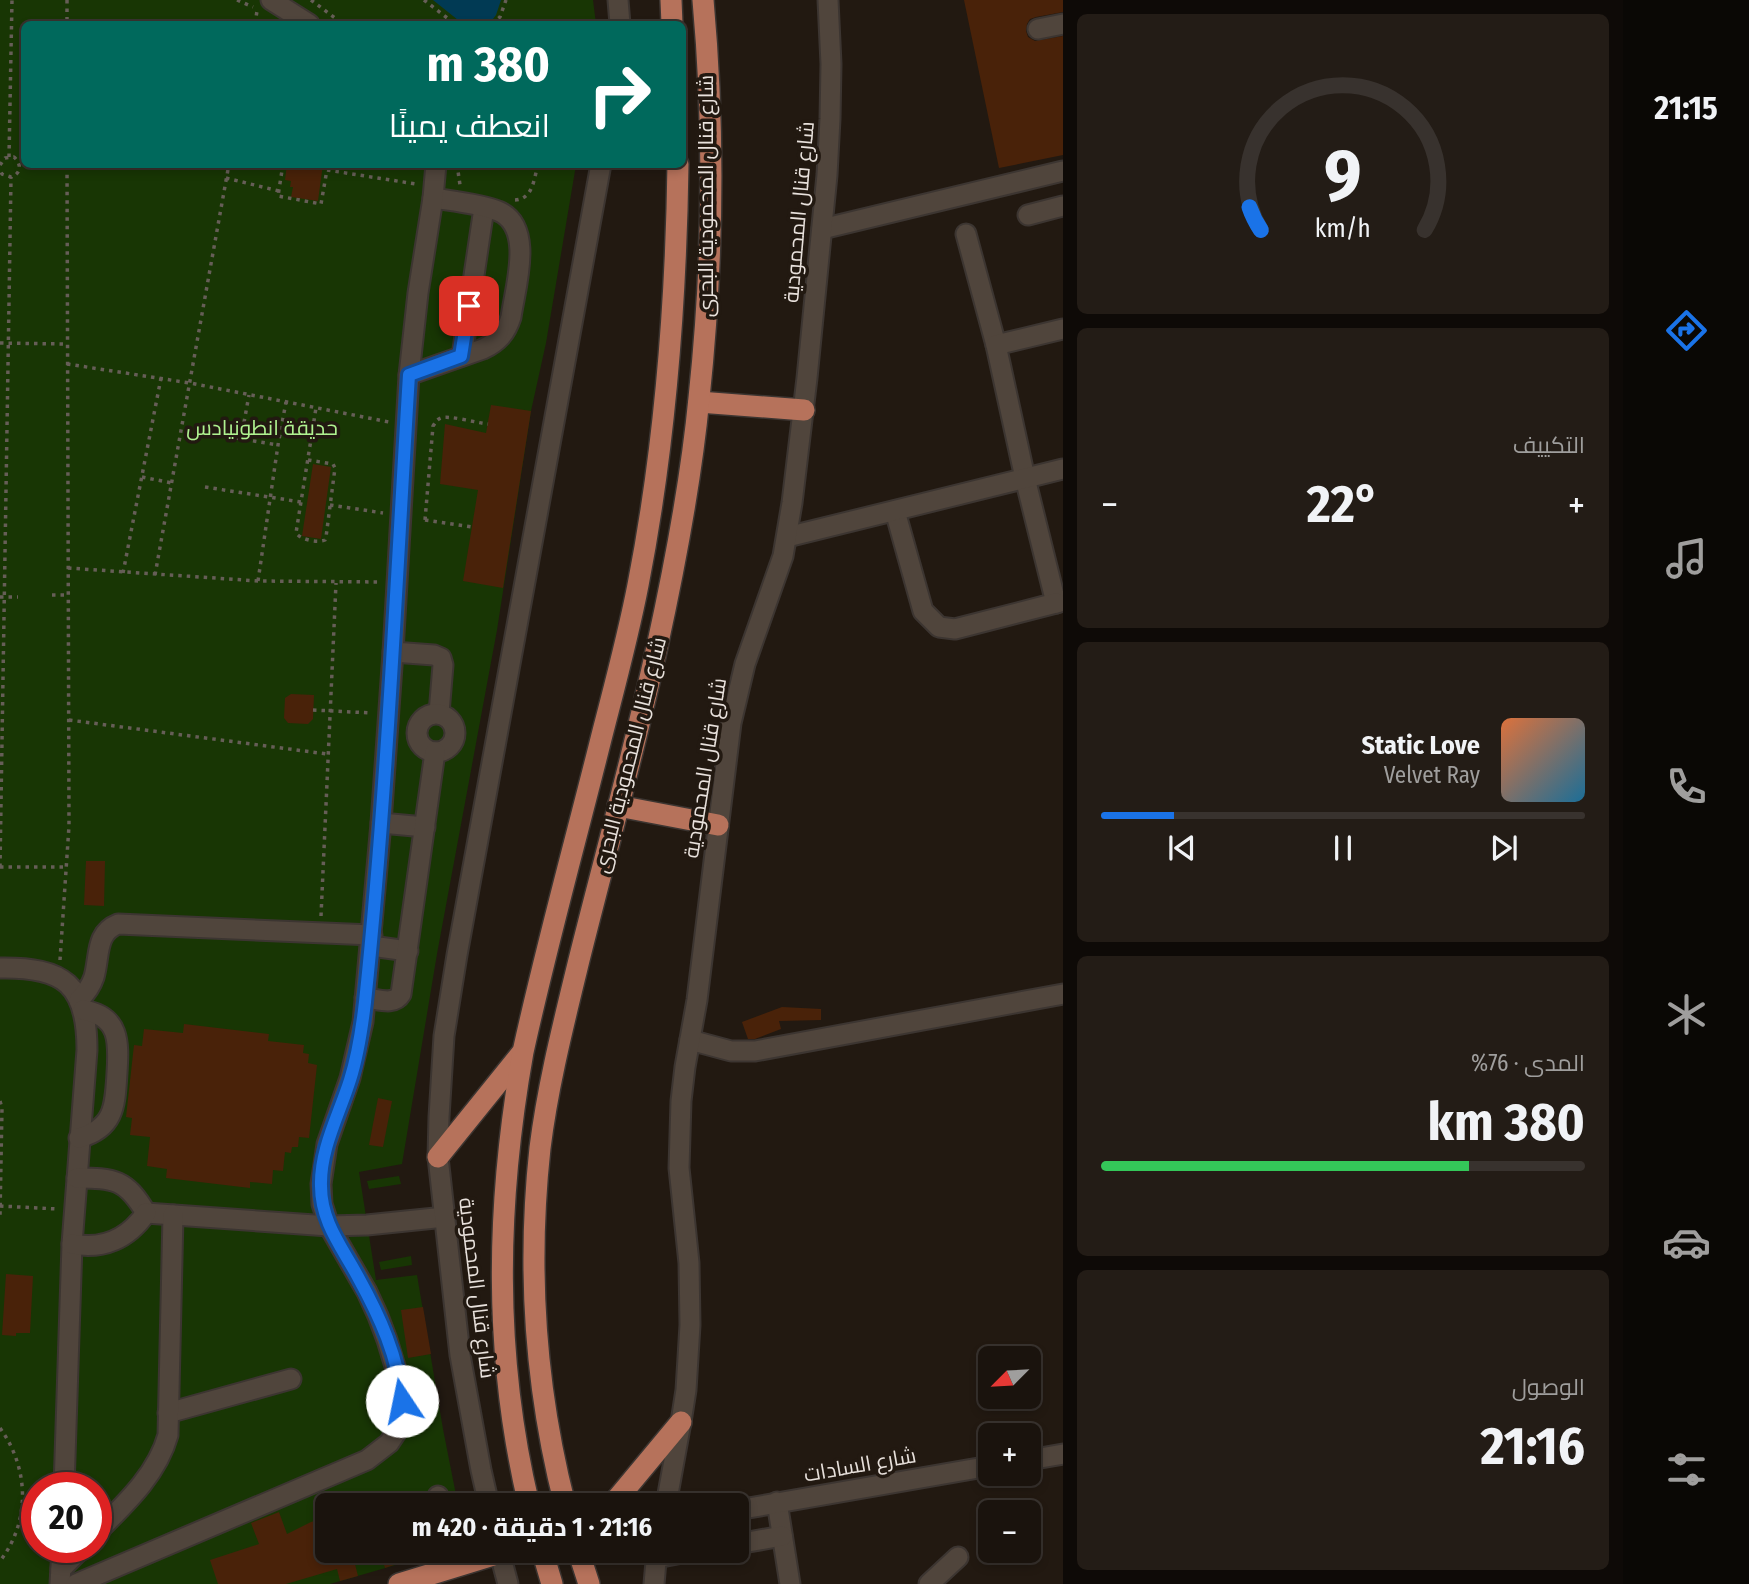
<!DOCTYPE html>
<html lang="ar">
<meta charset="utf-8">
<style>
body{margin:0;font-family:"Fira Sans Condensed",Cairo,sans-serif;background:#231c16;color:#f1f3f6;direction:rtl;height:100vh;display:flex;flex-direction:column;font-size:26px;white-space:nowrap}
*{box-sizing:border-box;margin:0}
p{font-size:23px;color:#9f9e9d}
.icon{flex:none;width:38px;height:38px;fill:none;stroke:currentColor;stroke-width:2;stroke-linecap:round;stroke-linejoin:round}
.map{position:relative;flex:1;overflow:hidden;direction:ltr}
.side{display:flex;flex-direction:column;gap:14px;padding:14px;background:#0e0a07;width:560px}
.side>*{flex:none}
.hud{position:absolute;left:21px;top:21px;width:665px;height:147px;border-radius:10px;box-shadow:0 4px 10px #0003,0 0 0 2px #38322e;direction:rtl;background:#00695c;color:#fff;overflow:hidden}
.needle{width:46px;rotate:246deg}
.controls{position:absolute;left:978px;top:1346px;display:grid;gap:14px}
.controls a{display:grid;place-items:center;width:63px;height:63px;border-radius:10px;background:#1a130d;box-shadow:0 4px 10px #0003,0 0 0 2px #38322e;font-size:35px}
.speed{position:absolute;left:21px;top:1472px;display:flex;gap:14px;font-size:35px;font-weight:700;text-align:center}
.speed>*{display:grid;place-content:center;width:91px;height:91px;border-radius:50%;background:#1a130d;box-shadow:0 4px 10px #0003,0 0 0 2px #38322e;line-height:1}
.speed .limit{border:10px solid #d22;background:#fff;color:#111}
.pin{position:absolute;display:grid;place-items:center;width:60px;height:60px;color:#fff;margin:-30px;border-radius:14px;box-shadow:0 4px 10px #0006}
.me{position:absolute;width:77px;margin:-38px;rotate:349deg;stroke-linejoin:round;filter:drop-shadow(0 0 5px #0008)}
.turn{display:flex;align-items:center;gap:24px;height:147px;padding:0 21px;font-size:32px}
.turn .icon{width:91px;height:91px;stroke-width:2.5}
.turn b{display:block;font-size:49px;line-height:60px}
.big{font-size:52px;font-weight:700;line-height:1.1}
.side .tile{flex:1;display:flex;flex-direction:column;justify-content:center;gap:10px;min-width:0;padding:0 24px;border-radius:10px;background:#231c16}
.side .dial{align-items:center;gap:0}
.dial svg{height:182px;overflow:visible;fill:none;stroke:#38322e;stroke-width:7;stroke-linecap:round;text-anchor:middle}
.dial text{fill:#f1f3f6;stroke:none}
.song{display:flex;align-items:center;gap:21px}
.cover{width:84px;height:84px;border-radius:10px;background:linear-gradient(135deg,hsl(20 70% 55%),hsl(200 70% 35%))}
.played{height:7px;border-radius:4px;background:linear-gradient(90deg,#1a73e8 15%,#38322e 15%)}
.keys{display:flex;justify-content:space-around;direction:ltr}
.heat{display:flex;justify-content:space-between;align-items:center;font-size:38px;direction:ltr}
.charge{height:10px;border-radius:5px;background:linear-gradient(90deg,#34c759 76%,#38322e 0)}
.trip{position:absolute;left:315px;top:1493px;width:434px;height:70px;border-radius:10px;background:#1a130d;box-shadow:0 4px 10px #0003,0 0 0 2px #38322e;font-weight:700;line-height:70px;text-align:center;direction:rtl}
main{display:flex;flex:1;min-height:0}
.menu{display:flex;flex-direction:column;width:126px;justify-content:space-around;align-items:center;background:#0a0805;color:#9f9e9d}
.menu .icon{width:49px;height:49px}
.menu .current{color:#1a73e8}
.menu b{font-size:32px;color:#f1f3f6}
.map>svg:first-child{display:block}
.green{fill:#183604;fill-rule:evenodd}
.water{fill:#013a54}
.building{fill:#492209}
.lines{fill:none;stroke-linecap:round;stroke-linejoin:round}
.minor-casing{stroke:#3c3531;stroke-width:23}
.major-casing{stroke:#3c3531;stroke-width:24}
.path{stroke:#665e57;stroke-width:3.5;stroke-dasharray:3.5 5;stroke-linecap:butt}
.minor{stroke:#50453c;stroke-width:19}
.major{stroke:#b6725b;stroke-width:21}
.route-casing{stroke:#114b97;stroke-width:18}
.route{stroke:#1a73e8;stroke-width:12}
.labels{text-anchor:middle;stroke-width:7;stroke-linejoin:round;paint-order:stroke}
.street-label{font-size:21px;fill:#e8e1dc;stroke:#221911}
.park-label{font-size:21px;fill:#aff290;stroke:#221911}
</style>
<main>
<nav class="menu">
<b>21:15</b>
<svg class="icon current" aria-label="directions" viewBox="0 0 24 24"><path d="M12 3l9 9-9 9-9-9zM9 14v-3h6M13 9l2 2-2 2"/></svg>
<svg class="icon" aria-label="music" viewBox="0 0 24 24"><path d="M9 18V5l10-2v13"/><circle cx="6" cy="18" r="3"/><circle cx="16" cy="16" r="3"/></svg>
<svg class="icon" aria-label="phone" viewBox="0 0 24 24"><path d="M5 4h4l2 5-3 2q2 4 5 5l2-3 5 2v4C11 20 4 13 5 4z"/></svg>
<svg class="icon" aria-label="climate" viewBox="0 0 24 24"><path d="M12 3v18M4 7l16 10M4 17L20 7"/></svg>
<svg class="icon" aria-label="car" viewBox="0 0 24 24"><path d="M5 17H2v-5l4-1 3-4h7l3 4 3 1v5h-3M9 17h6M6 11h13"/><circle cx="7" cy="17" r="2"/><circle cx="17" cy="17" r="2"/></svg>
<svg class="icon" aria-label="filters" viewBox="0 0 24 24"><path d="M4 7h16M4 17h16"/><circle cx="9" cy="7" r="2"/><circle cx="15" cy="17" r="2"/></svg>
</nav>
<section class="side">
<div class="tile dial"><svg viewBox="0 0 100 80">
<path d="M14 69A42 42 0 1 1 86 69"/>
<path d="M14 69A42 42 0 0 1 9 59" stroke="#1a73e8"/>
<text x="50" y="56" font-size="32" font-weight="700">9</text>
<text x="50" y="72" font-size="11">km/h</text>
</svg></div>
<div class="tile"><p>التكييف</p>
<div class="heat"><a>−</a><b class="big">22°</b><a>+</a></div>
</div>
<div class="tile">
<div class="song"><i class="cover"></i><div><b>Static Love</b><p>Velvet Ray</p></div></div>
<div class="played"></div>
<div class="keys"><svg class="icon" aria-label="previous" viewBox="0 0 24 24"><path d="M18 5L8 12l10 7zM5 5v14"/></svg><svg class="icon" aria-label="pause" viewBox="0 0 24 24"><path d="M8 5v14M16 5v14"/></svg><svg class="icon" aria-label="next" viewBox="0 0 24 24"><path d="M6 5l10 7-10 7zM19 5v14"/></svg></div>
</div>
<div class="tile"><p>المدى · 76%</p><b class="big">380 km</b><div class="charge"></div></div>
<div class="tile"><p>الوصول</p><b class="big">21:16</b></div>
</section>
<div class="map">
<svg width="1063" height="1584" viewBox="0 0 1063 1584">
<rect width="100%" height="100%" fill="#221911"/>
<g class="green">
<path d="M 0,0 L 593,0 L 596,24 L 24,24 L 24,164 L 576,165 L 546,343 L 531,411 L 497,630 L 437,954 L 402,1164 L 359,1172 L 376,1280 L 417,1275 L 443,1429 L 458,1505 L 327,1505 L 327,1550 L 444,1551 L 330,1584 L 0,1584 ZM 37,1488 L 96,1488 L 96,1547 L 37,1547 Z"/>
<polygon points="399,1176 401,1184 369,1189 367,1181"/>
<polygon points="411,1256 412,1265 381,1270 379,1262"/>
</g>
<polygon class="water" points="433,0 501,0 496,15 489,24 463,24"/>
<g class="building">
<polygon points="964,0 1063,0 1063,12 1036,17 1030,19 1027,24 1026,31 1028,37 1035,41 1063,36 1063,155 999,168"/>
<polygon points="287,164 323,164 318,201 291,197 293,187 290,187 291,181 285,180"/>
<polygon points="491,405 531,411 503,588 463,581 478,490 440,484 445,424 486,433"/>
<polygon points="313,464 331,467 321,539 302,536"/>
<polygon points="291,694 314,695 313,719 308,724 288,723 284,718 285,698"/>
<polygon points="86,861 105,861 104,906 84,905"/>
<polygon points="782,1007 821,1009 821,1020 779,1021 781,1029 755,1039 748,1039 742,1022"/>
<polygon points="184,1024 269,1034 268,1041 304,1045 303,1053 309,1054 308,1063 317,1065 309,1138 299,1137 298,1147 292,1147 291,1153 285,1152 283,1171 273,1170 272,1184 250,1182 250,1188 166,1178 167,1169 147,1166 150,1137 130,1135 132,1118 126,1117 134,1045 142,1046 144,1029 183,1033"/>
<polygon points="378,1098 392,1101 383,1147 369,1145"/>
<polygon points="6,1274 33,1276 30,1333 16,1333 16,1336 2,1335"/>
<polygon points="423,1307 431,1354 408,1358 401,1310"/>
<polygon points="279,1512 287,1534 311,1522 327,1517 327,1550 396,1550 400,1563 385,1568 381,1555 355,1564 358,1576 340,1581 337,1569 286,1584 218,1584 210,1560 259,1544 251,1523"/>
</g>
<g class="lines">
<g class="minor-casing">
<g id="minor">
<polyline points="271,0 309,24"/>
<polyline points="618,0 620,24"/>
<polyline points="1038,29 1063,24"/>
<polyline points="1028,215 1063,206"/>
<polyline points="822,229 1063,171"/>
<polyline points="966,234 996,345"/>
<polyline points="1063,329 996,345 1025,478 1056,603 1063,601"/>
<polyline points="462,356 484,208"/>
<path d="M 409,375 L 483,349 C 498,342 506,333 511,317 C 515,288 535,226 498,211 C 482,204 452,201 433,198"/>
<polyline points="895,511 923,611 939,627 955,629 1056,603"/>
<polyline points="787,537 1063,469"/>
<polyline points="393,652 434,655 441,658 443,665 439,713"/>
<circle cx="436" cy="733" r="19"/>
<polyline points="381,823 425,827"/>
<polyline points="371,946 408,951"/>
<path d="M 0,968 C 64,967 87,984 87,1050 L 72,1244 L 64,1488"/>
<path d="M 365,998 C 378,999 394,1006 401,994 L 435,752"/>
<path d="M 79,1000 C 86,993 91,986 94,977 C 100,956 95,933 118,924 L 372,935"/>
<polyline points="690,1040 731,1051 755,1051 1063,994"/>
<path d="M 79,1138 C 115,1128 115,1105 117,1073 C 119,1042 120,1016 83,1010"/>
<path d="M 77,1178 C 114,1178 126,1179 146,1213"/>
<polyline points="146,1213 329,1226 367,1225 445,1217"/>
<path d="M 72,1244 C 103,1250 128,1239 146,1213"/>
<polyline points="168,1413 291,1379"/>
<polyline points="1029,1460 1063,1454"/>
<polyline points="438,1496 440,1505"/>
<polyline points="777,1502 790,1584"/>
<polyline points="489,1505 481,1470 460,1355 438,1157 439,1117 444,1036 457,955 601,164"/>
<polyline points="666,1505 681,1422 686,1390 690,1325 689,1263 679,1168 681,1101 685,1067 697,1000 731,723 745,664 783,556 792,503 807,378 827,175 830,119 831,64 828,0"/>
<polyline points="737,1510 990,1466"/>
<path d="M 96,1533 C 124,1505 157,1475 168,1435 L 173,1215"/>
<polyline points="737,1544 782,1536"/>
<polyline points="499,1550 508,1584"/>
<polyline points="656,1558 698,1550"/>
<polyline points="61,1569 83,1547"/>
<polyline points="60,1584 62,1547"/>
<polyline points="76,1584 367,1460 389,1443 397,1431 402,1416 401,1386 387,1340 378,1316 367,1292 329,1226 322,1204 321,1184 327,1144 350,1078 363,1022 381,823 393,652 409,375 418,293 433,198 436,164"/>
<polyline points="654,1584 657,1550"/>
<polyline points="929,1584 958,1557"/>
</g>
</g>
<g class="major-casing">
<g id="major">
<polyline points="671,0 672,24"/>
<polyline points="699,402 804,410"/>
<polyline points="618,806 718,825"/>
<polyline points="438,1157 521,1054"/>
<path d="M 529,1505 C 493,1354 496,1204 523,1052 C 546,947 575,843 601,739 C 614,688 628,637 638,585 C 665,447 676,305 678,164"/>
<path d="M 565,1505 C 535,1388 527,1268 540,1148 C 548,1084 564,1022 579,960 C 605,856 634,752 657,647 C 675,565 691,482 699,398 C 713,266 715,132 703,0"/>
<polyline points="612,1505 681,1422"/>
<polyline points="542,1550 552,1584"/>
<polyline points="578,1550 589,1584"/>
<polyline points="399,1584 500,1553"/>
</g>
</g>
<g class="path">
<polyline points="67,0 67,24"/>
<polyline points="237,0 253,7"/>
<polyline points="311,0 343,24"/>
<polyline points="424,0 455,24"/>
<polyline points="255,24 257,11"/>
<polyline points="492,24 500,17 506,0"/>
<polyline points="9,157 12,0"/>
<polyline points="283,164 278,196 321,204 328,164"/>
<polyline points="457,164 460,185"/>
<path d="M 0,165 L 5,158 L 14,157 C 22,164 21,174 11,177 L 2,174 L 0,170"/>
<polyline points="327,170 416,184"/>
<polyline points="226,178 279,191"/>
<path d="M 515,200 C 533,199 534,179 538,164"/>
<polyline points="0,343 67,344"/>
<polyline points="67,364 190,383 389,422"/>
<polyline points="211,434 278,445"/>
<polyline points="241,439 249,395"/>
<path d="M 308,460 L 333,464 L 335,468 L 326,537 L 325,540 C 318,543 301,540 296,533 L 316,408"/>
<polyline points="142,477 172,483"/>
<polyline points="205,487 301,502"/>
<polyline points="330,505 383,513"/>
<path d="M 425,520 L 433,426 C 436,422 436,420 441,418 C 450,415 477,423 488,424"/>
<polyline points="425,520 472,527"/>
<polyline points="68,568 258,581 381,582"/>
<polyline points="123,573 161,378"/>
<polyline points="155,575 229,164"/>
<polyline points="258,581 278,445 286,402"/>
<polyline points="52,595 68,595"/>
<polyline points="0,597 18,597"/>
<polyline points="313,710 372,713"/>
<polyline points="69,720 327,754"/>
<polyline points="0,867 11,177"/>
<polyline points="0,867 66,867"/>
<polyline points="321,916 336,583"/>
<polyline points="60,960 69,826 67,164"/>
<polyline points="0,1101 2,1108 0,1216"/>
<polyline points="0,1206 58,1209"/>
<path d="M 0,1428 C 29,1468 31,1521 0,1561"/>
</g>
<use href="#minor" class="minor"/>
<use href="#major" class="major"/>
</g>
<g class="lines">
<g class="route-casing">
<path id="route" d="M 402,1401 C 399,1358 379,1315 358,1277 C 342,1247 321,1222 321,1186 C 320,1149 339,1115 350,1080 C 358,1055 362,1028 365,1002 C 387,794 396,584 409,375 L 461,356 L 469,306"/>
</g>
<use href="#route" class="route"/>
</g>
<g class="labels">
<g class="street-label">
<text transform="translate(706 196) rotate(-90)" y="7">شارع قنال المحمودية البحرى</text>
<text transform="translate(799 212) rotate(-85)" y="7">شارع قنال المحمودية</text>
<text transform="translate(630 755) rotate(-76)" y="7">شارع قنال المحمودية البحرى</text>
<text transform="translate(705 768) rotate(-81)" y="7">شارع قنال المحمودية</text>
<text transform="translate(477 1288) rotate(83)" y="7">شارع قنال المحمودية</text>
<text transform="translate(860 1465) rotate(-10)" y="7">شارع السادات</text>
</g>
<g class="park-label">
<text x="262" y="435">حديقة انطونيادس</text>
</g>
</g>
</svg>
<div class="controls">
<a><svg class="needle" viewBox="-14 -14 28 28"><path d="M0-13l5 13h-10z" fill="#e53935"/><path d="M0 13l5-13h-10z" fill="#9f9e9d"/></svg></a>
<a>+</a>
<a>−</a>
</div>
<div class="speed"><div class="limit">20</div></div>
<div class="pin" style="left:469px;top:306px;background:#d93025"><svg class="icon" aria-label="arrive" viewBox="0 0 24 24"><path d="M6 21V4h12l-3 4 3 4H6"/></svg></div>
<svg class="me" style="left:402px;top:1401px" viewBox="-20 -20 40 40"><circle r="19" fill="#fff"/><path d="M0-13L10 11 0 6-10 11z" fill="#1a73e8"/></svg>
<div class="trip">21:16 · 1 دقيقة · 420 m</div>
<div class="hud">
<div class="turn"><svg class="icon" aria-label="right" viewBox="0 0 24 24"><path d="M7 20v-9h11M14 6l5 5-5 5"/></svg><div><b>380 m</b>انعطف يمينًا</div></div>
</div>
</div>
</main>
